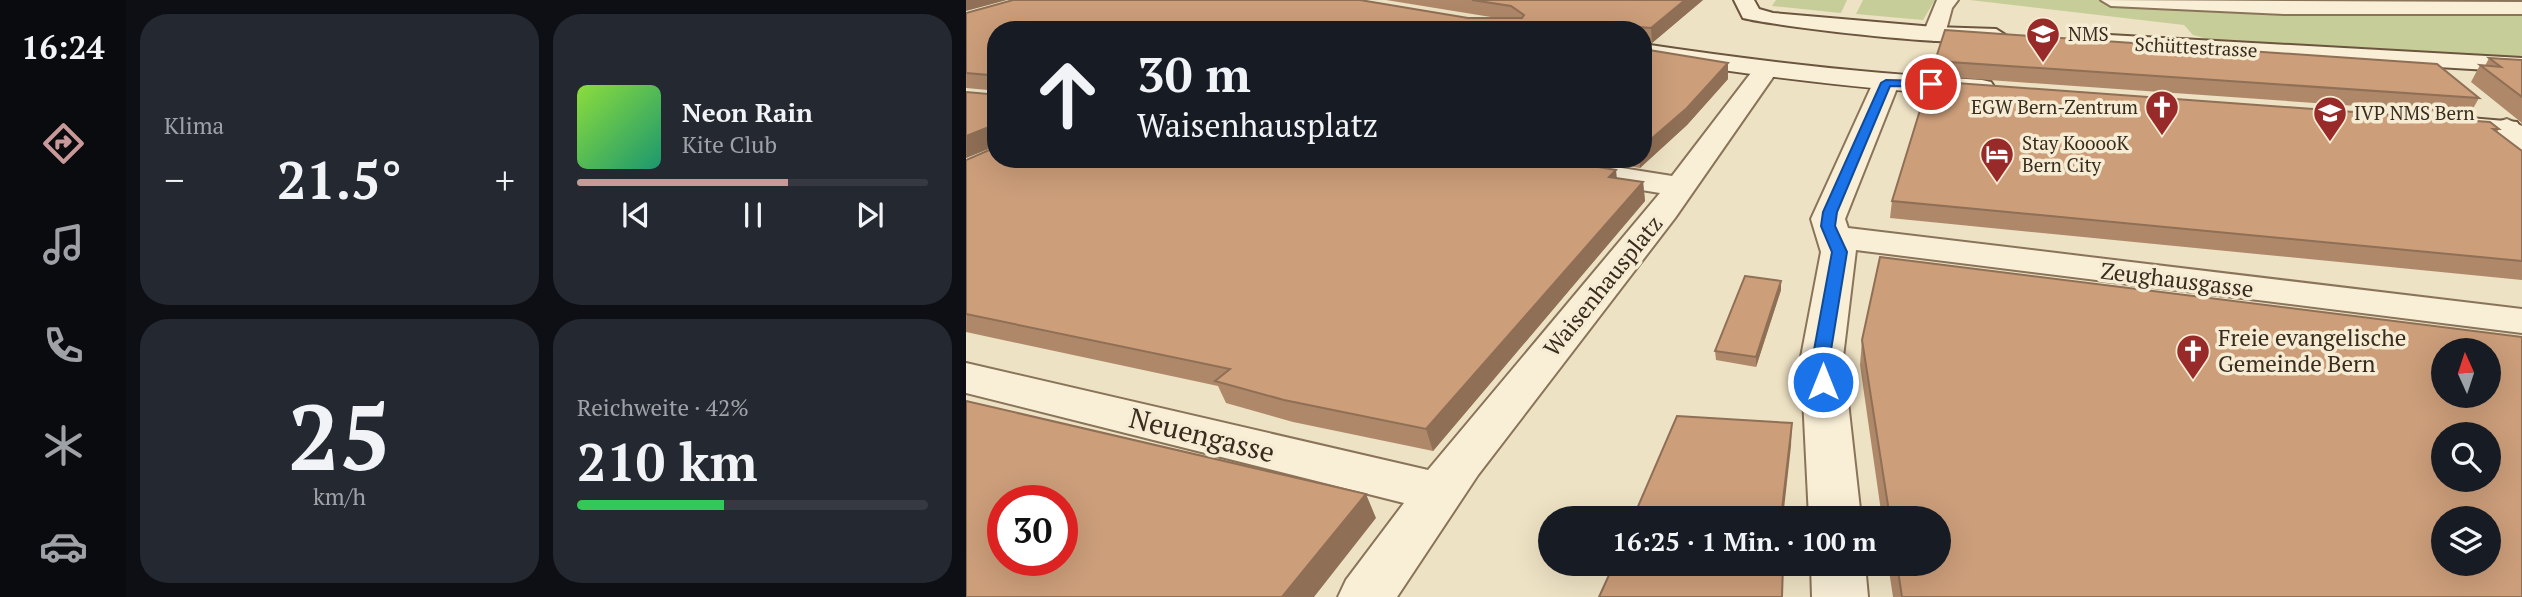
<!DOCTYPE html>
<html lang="de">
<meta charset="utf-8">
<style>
body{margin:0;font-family:"PT Serif",serif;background:#242831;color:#f1f3f6;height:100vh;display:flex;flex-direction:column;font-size:26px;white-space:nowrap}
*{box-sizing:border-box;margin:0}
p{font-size:23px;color:#9ea1a6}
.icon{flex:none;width:38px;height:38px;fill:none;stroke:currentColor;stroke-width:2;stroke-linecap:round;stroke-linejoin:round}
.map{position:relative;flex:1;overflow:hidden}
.drawer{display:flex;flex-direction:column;gap:14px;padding:14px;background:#0d0f14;width:840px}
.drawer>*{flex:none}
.guide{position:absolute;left:21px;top:21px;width:665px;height:147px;border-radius:28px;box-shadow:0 7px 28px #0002;background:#171b24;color:#f1f3f6;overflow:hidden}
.needle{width:46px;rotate:357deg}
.tools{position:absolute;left:1465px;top:338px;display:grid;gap:14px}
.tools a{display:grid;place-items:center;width:70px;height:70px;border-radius:50%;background:#171b24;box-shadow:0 7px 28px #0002;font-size:35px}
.speed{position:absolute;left:21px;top:485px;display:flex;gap:14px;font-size:35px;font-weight:700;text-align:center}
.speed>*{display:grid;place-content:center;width:91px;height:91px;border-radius:50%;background:#171b24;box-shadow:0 7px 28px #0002;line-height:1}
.speed .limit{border:10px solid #d22;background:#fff;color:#111}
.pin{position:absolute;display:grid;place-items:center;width:60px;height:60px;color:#fff;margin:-30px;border:4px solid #fff;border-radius:50%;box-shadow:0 2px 7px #0007}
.me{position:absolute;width:77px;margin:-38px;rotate:0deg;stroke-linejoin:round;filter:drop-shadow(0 0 5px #0008)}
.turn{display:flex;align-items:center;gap:24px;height:147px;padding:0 35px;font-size:32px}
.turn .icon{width:91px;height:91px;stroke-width:2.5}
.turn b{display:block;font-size:49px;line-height:60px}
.big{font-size:52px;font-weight:700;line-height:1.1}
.drawer .tile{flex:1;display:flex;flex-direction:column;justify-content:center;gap:10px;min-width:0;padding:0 24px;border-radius:28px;background:#242831}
.drawer .dial{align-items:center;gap:0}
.dial b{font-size:91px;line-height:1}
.song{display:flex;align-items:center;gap:21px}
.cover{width:84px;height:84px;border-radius:10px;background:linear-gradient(135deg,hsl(90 70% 55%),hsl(160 70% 35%))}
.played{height:7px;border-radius:4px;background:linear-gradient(90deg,#c9999a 60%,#363941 60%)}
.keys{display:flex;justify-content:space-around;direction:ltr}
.heat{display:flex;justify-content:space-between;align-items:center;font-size:38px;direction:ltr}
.charge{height:10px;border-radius:5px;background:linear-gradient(90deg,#34c759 42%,#363941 0)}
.drawer .tiles{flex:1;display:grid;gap:14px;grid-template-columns:repeat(2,1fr)}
.trip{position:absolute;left:572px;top:506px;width:413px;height:70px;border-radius:35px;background:#171b24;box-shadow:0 7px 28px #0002;font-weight:700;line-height:70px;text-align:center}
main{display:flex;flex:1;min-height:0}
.tab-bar{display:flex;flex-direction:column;width:126px;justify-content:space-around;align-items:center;background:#090b0e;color:#9ea1a6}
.tab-bar .icon{width:49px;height:49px}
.tab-bar .current{color:#c9999a}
.tab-bar b{font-size:32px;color:#f1f3f6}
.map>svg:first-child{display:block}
.green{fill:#c6cd98}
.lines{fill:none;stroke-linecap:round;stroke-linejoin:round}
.street-casing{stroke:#89745a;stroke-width:4}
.secondary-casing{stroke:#6b553e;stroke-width:4}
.street{fill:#f9efd7;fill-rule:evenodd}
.secondary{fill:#f9efd7;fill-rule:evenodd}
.wall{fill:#af8869}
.shaded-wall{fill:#8f6f55}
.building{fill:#cc9e7a;stroke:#8f6f55;stroke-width:2;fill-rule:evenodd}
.route{fill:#1a73e8;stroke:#114b97;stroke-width:2}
.labels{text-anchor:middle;stroke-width:7;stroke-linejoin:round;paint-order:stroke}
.far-poi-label{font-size:19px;fill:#392c1e;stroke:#f6ecd4;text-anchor:start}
.far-street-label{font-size:19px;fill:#392c1e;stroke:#f6ecd4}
.street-label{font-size:23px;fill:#392c1e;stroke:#f6ecd4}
.poi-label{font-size:23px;fill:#392c1e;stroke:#f6ecd4;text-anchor:start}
.near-street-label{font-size:28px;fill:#392c1e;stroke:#f6ecd4}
</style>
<main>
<nav class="tab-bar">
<b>16:24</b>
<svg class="icon current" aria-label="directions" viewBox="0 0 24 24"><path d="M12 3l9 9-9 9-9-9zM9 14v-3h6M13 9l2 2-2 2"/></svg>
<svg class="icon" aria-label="music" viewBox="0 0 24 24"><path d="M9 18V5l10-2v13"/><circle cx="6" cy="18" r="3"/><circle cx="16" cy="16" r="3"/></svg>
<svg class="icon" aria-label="phone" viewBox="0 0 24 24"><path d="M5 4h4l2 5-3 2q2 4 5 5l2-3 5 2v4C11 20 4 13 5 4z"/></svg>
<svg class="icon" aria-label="climate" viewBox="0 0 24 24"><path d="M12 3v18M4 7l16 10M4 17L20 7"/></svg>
<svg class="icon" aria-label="car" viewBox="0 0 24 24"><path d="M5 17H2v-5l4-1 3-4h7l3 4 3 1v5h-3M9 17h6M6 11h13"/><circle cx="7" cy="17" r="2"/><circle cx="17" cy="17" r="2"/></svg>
</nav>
<section class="drawer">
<div class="tiles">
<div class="tile"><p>Klima</p>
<div class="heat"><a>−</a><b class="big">21.5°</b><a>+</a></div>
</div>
<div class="tile">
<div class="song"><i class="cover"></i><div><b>Neon Rain</b><p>Kite Club</p></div></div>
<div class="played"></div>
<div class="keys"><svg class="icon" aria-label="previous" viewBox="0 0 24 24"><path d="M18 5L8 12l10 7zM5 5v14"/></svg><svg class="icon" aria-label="pause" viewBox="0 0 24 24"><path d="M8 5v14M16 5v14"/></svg><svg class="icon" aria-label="next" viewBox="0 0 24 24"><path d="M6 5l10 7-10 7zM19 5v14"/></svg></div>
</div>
<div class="tile dial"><b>25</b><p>km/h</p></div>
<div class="tile"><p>Reichweite · 42%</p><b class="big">210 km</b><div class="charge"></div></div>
</div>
</section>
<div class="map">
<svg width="1556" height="597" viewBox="0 0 1556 597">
<rect width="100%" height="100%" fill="#eee2c4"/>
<g class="green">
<polygon points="810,0 881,0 875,13 806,6"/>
<polygon points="897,0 969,0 957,20 890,14"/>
<polygon points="1004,0 1556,0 1556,58 1251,42 1227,35 1218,25"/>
</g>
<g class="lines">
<g class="street-casing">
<g id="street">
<polygon points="971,0 992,0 986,8 979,34 968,41 957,34"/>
<polygon points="1135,0 1556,2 1556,14 1318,14 1145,6"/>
<polygon points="800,63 809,65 812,70 709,218 512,475 431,597 372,597 380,580 438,503 0,393 0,363 462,470 694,193 540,168 529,165 525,159 599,159 706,176 791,65"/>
<polygon points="920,75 929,78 933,83 879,219 882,228 1556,309 1556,333 890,250 877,357 895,518 843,518 835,357 855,252 845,219 907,83 911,78"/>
<polygon points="1541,119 1556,126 1556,150 1546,147 1527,128 1531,122"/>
<polygon points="845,564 899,564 902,597 846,597"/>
</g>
</g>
<g class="secondary-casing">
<g id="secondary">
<path d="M 768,0 L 788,0 L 793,9 L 807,13 L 968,27 L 1030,29 L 1041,36 C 1029,54 808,26 777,18 Z"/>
<polygon points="1125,34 1556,58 1556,72 1117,46 1113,41 1117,36"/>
<path d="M 677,44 C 790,61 902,74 1016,80 L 1025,82 L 1029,88 L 1025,94 L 1016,96 C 902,90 790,76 677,58 Z"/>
<polygon points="1480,116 1551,122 1555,128 1551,134 1541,137 1470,130 1466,124 1470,118"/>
</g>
</g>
<use href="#street" class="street"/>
<use href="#secondary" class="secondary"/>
</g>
<g class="wall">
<polygon points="420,0 737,0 686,43 677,42 677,30 30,30 30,159 651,178 677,182 679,201 467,451 327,422 260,403 252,386 0,332 0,160 28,148 27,147 0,158 22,94 22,90 0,88 0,13 531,18"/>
<polygon points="1523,58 1556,60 1556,123 1505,82 1514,65 1519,66"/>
<polygon points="969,61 1513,98 1504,114 967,76"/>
<polygon points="762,63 762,79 721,125 674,168 617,159 677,159"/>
<polygon points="1533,129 1531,132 1556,151 1556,280 924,218 926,201"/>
<polygon points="815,290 790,367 750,360 749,351"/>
<polygon points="896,340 1556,597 927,597 922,564 973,564 973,518 916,518 894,365"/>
</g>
<g class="shaded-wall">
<polygon points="0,0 41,0 0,11"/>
<polygon points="719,0 737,0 686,43 685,28"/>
<polygon points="762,63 762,79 721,125 674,168 674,159 677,159 677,146"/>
<polygon points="20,128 22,138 27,147 0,158 0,136"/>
<polygon points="650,170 652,189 643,177"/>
<polygon points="677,182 679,201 467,451 460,429"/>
<polygon points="815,281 815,290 790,367 790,357"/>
<polygon points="826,423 825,446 817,518 815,518"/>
<polygon points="400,494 410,518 348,597 316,597"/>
</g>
<g class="building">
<polygon points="47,0 394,0 502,18 556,18 558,15 545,6 506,0 719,0 685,28 674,27 674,30 30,30 30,139 22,138 20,128 0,136 0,92 22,94 23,75 0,73 0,13"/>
<polygon points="979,30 1471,64 1513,98 969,61"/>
<polygon points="677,49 762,63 721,108 677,146"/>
<polygon points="1523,58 1556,60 1556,97 1514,65 1535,67"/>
<polygon points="963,81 1524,122 1533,129 1527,129 1556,151 1556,261 926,201"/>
<polygon points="30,147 30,159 584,159 650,170 643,177 677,182 460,429 318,400 249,381 264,369 0,314 0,160"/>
<path d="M 914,257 L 1556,337 L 1556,597 L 936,597 L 931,564 L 973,564 L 973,518 L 924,518 L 896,340 ZM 1477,350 L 1522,350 L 1522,396 L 1477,396 ZM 1477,434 L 1522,434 L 1522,480 L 1477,480 ZM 1477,518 L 1522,518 L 1522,564 L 1477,564 Z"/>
<polygon points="779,276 815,281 790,357 749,351"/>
<path d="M 0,401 L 400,494 L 316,597 L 0,597 ZM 37,500 L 96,500 L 96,560 L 37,560 Z"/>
<polygon points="711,416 826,423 815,518 667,518"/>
<polygon points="648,564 817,564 816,597 633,597"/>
</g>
<polygon class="route" points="920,80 965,81 970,84 965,87 924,86 871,212 869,226 881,252 865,350 866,382 857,388 848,382 848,350 866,252 855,226 857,212 915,83"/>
<defs>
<g id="school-pin" transform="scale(1.75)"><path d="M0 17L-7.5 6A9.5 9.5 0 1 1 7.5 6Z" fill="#982b2a" stroke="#f6ecd4"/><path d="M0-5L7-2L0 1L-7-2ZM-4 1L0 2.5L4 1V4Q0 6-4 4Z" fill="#fff"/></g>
<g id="church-pin" transform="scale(1.75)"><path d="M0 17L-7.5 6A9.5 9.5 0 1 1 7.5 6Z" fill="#982b2a" stroke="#f6ecd4"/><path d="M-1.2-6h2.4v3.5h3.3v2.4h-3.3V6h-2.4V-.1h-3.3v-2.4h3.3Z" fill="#fff"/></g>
<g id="hotel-pin" transform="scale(1.75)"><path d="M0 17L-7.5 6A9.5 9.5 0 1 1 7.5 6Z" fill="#982b2a" stroke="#f6ecd4"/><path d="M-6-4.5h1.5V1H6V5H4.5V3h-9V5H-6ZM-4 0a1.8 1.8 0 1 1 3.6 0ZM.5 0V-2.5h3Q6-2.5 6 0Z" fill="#fff"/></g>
</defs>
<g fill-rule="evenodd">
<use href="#school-pin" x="1077" y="34"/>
<use href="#church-pin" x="1196" y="107"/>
<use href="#school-pin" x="1364" y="113"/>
<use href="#hotel-pin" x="1031" y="154"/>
<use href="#church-pin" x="1227" y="351"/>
</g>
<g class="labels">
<g class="far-poi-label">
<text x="1102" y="41">NMS</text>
<text x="1172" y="114" text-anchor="end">EGW Bern-Zentrum</text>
<text x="1388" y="120">IVP NMS Bern</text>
<text x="1056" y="150">Stay KooooK<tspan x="1056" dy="22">Bern City</tspan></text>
</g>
<g class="far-street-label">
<text transform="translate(1230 47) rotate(3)" y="7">Schüttestrasse</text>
</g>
<g class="street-label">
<text transform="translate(1211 280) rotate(7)" y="8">Zeughausgasse</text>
<text transform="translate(637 286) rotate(-51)" y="8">Waisenhausplatz</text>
</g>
<g class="poi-label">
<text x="1252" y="346">Freie evangelische<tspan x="1252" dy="26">Gemeinde Bern</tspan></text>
</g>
<g class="near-street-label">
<text transform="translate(236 435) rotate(14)" y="10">Neuengasse</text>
</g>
</g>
</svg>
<div class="tools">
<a><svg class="needle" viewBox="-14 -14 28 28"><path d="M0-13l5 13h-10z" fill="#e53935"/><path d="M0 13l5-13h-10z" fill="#9ea1a6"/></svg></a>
<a><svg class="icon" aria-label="search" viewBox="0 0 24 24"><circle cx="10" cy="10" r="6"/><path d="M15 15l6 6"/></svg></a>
<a><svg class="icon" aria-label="layers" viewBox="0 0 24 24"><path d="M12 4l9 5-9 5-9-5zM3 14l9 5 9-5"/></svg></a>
</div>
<div class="speed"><div class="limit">30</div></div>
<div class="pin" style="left:965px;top:84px;background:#d93025"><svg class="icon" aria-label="arrive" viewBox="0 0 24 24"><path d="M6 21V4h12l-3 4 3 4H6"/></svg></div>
<svg class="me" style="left:857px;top:382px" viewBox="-20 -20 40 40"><circle r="17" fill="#1a73e8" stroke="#fff" stroke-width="3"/><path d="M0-11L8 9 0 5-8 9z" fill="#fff"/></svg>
<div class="trip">16:25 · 1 Min. · 100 m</div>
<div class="guide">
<div class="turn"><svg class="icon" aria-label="ahead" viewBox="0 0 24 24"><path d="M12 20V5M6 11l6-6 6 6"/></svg><div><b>30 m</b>Waisenhausplatz</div></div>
</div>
</div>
</main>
